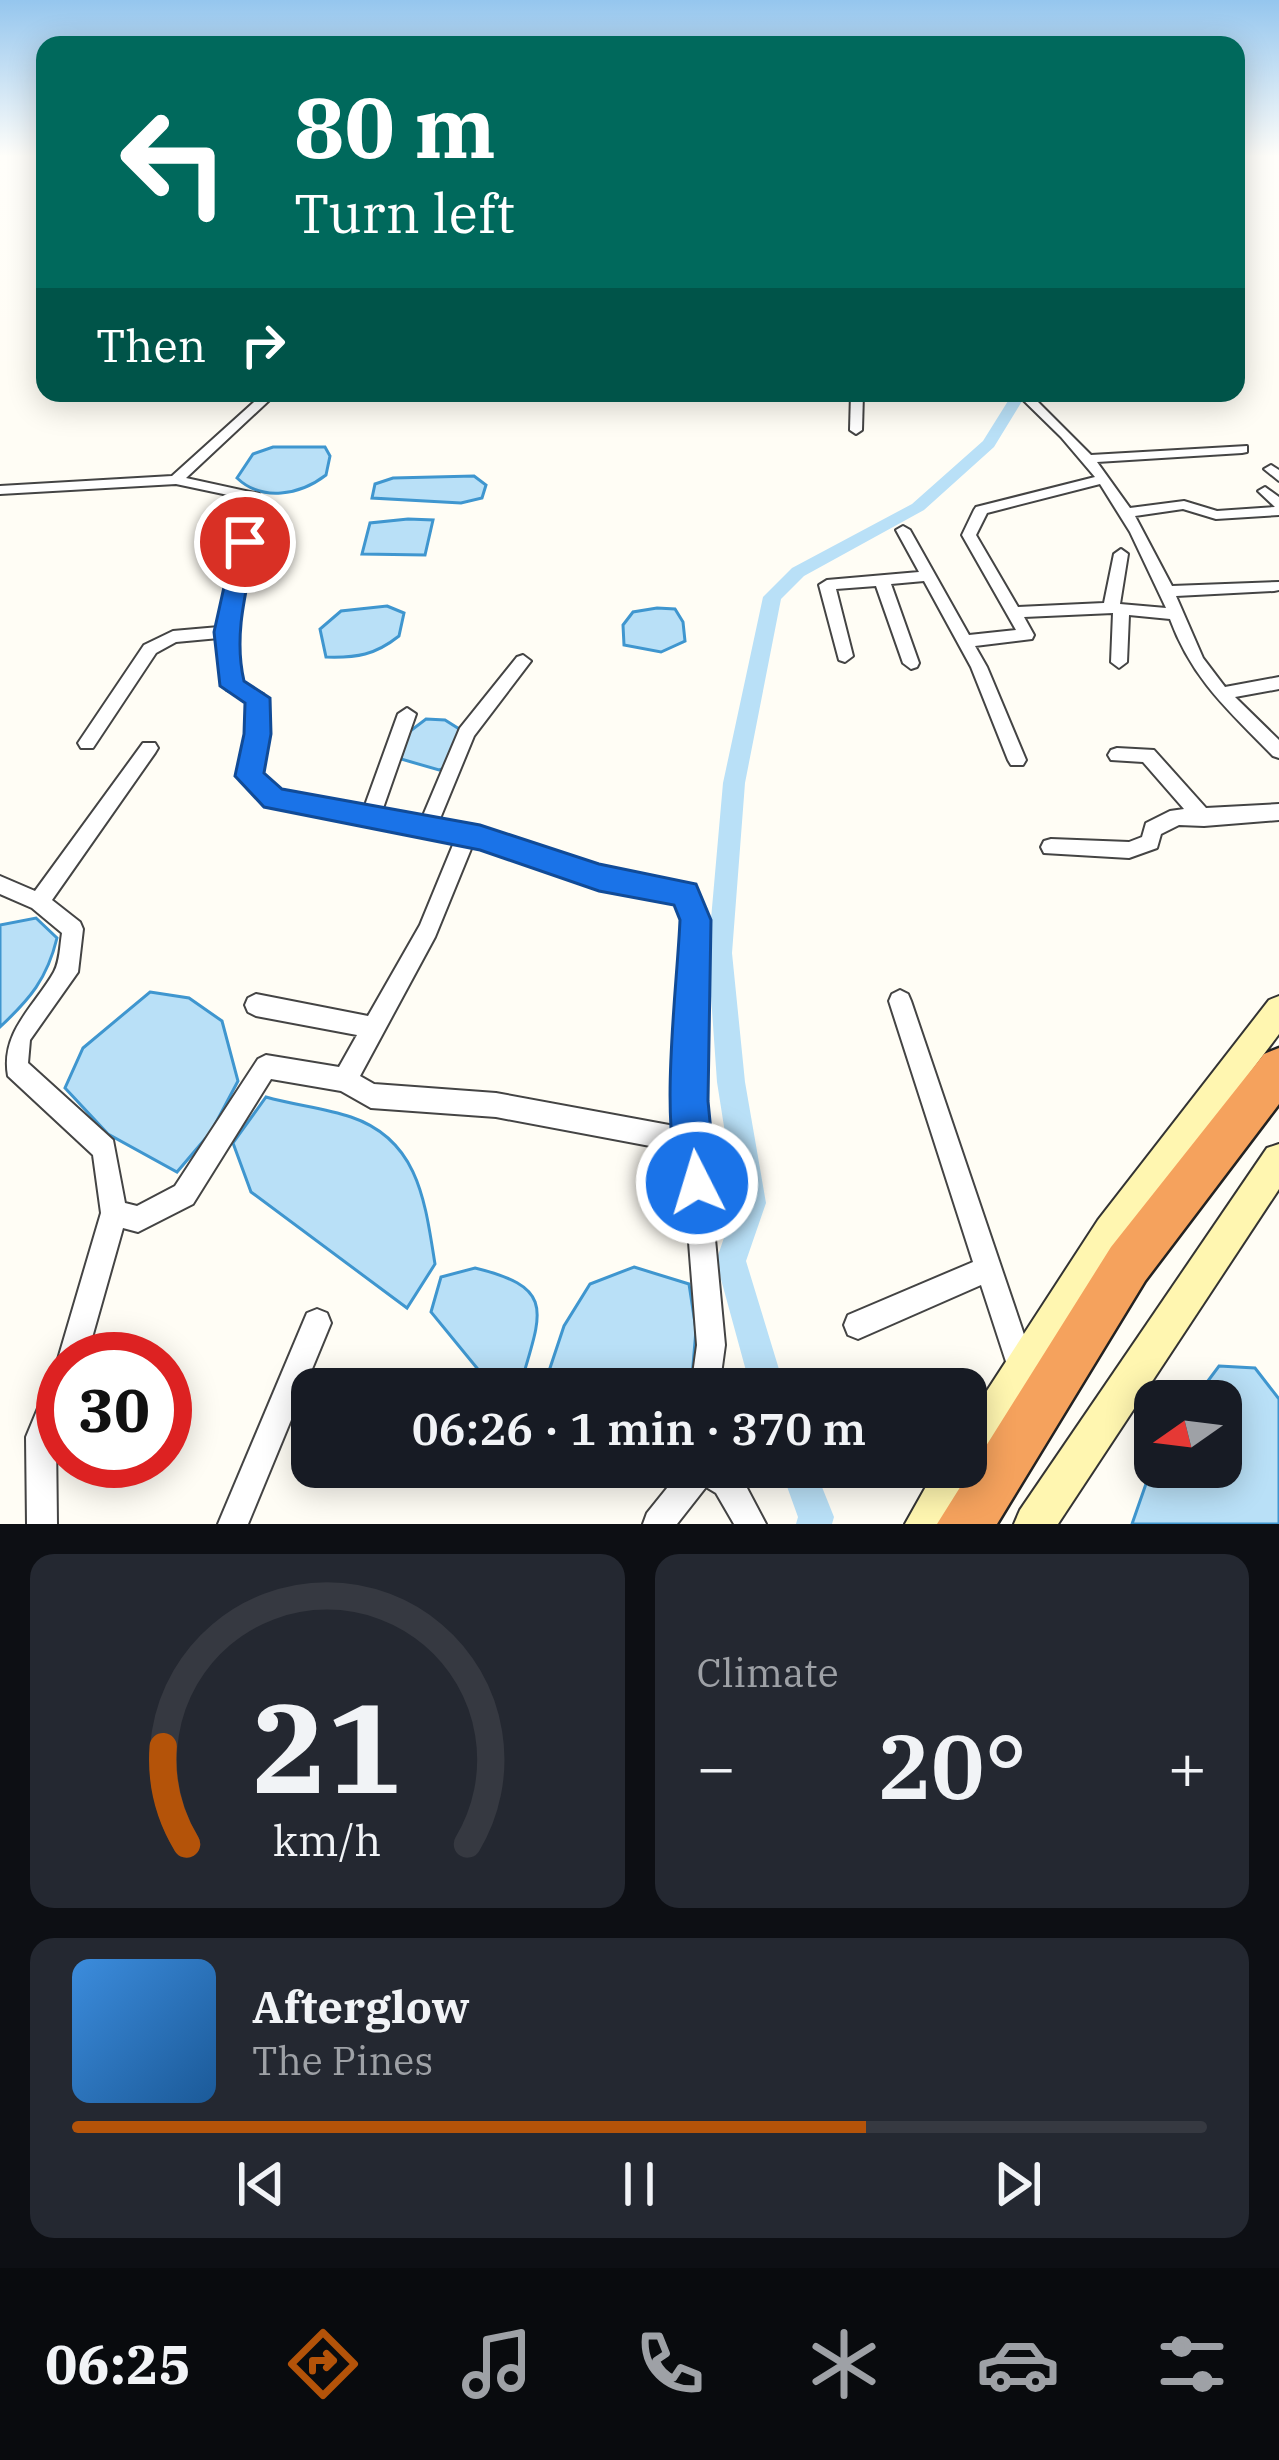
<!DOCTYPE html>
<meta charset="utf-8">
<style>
body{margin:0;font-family:"IBM Plex Serif",serif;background:#242831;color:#f1f3f6;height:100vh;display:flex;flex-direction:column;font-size:45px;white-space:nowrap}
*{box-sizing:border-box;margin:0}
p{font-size:39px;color:#9ea1a6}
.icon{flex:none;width:66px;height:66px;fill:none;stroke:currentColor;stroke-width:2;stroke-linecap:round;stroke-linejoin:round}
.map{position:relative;height:1524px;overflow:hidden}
.side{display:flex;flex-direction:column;gap:30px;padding:30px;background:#0d0f14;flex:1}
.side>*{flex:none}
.banner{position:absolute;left:36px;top:36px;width:1209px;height:366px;border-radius:24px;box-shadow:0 6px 30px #0003;background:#00695c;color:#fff;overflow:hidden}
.needle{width:78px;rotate:256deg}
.fabs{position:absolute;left:1134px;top:1380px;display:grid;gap:24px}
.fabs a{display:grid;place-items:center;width:108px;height:108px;border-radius:24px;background:#171b24;box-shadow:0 6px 30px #0003;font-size:60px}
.speed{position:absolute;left:36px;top:1332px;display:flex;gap:24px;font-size:60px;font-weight:700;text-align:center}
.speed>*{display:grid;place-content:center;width:156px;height:156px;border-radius:50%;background:#171b24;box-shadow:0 6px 30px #0003;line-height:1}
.speed .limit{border:18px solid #d22;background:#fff;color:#111}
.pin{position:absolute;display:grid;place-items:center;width:102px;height:102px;color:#fff;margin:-51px;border:6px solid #fff;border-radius:50%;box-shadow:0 3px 12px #0007}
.me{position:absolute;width:132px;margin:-66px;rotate:355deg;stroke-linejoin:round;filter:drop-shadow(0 0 9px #0008)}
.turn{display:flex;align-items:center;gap:42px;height:252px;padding:0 60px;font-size:54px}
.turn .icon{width:156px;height:156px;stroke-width:2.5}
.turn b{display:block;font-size:84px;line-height:102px}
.then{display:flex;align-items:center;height:114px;padding:0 60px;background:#0003;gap:24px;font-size:45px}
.big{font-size:90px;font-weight:600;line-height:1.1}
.side .widget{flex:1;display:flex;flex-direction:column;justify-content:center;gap:18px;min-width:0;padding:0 42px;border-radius:24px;background:#242831}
.side .dial{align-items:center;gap:0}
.dial svg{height:312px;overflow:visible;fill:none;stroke:#363941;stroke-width:7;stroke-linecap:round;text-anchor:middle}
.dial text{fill:#f1f3f6;stroke:none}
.song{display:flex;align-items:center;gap:36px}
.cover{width:144px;height:144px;border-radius:18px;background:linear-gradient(135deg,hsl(210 70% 55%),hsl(210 70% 35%))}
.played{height:12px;border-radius:6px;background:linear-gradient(90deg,#b45309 70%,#363941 70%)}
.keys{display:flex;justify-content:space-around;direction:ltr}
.heat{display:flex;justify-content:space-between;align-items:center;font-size:66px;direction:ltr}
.side .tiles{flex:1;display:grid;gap:30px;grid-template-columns:1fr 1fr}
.widget:last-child{grid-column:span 2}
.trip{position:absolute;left:291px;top:1368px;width:696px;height:120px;border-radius:24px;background:#171b24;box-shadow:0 6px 30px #0003;font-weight:600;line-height:120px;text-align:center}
.menu{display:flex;height:192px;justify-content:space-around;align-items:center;background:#090b0e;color:#9ea1a6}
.menu .icon{width:84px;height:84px}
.menu .on{color:#b45309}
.menu b{font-size:54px;color:#f1f3f6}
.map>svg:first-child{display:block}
.water{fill:#b9e0f7;stroke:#3f96cf;stroke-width:3}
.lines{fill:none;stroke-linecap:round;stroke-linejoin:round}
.canal{fill:#b9e0f7;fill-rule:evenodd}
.street-casing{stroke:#444;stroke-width:4}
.secondary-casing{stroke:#333;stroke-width:4}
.highway-casing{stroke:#222;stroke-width:5}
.street{fill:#fff;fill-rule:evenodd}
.secondary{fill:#fff6b0;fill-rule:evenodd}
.highway{fill:#f5a25d;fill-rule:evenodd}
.route{fill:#1a73e8;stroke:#114b97;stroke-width:3}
</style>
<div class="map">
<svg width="1279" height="1524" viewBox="0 0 1279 1524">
<rect width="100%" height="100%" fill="#fffdf5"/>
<g class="water">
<path d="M 273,447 L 325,447 L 330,456 L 326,475 C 300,495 262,502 237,478 L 253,454 Z"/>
<polygon points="474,476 486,485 482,498 461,503 372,498 375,484 393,478"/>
<polygon points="408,519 433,520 425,555 362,554 370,523"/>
<path d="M 387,606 L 404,613 L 399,636 C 375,655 357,658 326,657 L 320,629 L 341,611 Z"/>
<polygon points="657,608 675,609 683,622 685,641 661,652 624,645 623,625 633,612"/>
<polygon points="426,719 445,720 464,732 457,764 439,770 401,759 405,735"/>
<path d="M 36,918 L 57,938 C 47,979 30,999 0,1027 L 0,925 Z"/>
<polygon points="150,992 189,998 222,1021 238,1081 211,1132 177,1172 108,1134 65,1088 83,1048"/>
<path d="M 266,1097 C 294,1105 324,1108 351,1117 C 419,1140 425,1202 435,1264 L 407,1308 L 251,1192 L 233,1143 Z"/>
<polygon points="634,1267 689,1284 696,1330 691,1389 543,1389 564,1326 590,1284"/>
<path d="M 475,1268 C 553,1287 543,1309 523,1376 L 481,1373 L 431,1312 L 441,1277 Z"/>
<polygon points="1219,1366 1255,1368 1279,1399 1279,1524 1132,1524 1155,1458 1155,1467 1221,1467 1221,1401 1193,1401"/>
</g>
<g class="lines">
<g class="canal">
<polygon points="1013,393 1027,393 994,447 924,510 804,576 781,599 745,783 732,953 745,1082 766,1203 746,1261 785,1389 751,1389 716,1261 736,1203 717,1082 708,953 723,783 763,597 792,568 912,504 983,441"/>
<polygon points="780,1467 814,1467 834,1517 832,1524 796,1524 798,1517"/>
</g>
<g class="street-casing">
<g id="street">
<path d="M 264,393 L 277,393 L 186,478 L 259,494 L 261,497 L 234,632 L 241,683 L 263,694 L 265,698 L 267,734 L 259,774 L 279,792 L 364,808 L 398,714 L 407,708 L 416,714 L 382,811 L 422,818 L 460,728 L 517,657 L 523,655 L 531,661 L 474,736 L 439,821 L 480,829 L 599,868 L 685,884 L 692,887 L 705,920 L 702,1101 L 725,1345 L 719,1389 L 691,1389 L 697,1345 L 682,1152 L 496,1117 L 371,1108 L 341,1091 L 271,1079 L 193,1204 L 138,1232 L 123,1228 L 86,1359 L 63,1359 L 63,1418 L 56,1437 L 57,1524 L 27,1524 L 26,1437 L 53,1372 L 62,1368 L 58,1359 L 101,1213 L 93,1155 L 8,1076 C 0,1032 35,1006 54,972 C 60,961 60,945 62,933 L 32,908 L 0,894 L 0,876 L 35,891 L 143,743 L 155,743 L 158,748 L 155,753 L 52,900 L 80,922 L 83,929 L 78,972 L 30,1040 L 28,1063 L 113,1140 L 125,1203 L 137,1206 L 175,1186 L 258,1059 L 266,1055 L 339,1067 L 357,1035 L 256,1016 L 248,1012 L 245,1005 L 248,998 L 256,994 L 368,1016 L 420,925 L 455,840 L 274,807 L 267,804 L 240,776 L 249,734 L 249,701 L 227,690 L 225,686 L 219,638 L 176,642 L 156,653 L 93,748 L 81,748 L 78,743 L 144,645 L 173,631 L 219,627 L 247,499 L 176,484 L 0,494 L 0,486 L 172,476 ZM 473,844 L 599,886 L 678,901 L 685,920 L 678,1101 L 680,1127 L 496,1093 L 374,1084 L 360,1076 L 435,937 Z"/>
<polygon points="851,393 863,393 862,430 856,434 850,430"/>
<path d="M 1016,393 L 1029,393 L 1091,455 L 1247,446 L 1247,452 L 1242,453 L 1097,462 L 1130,508 L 1184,501 L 1217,511 L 1275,507 L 1258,491 L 1265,487 L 1279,497 L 1279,515 L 1216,519 L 1183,509 L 1135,516 L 1172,586 L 1279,582 L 1279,590 L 1274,591 L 1176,596 L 1203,658 L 1225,687 L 1279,677 L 1279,689 L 1235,697 L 1279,740 L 1279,758 L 1273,756 C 1229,711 1192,679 1170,619 L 1129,615 L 1127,662 L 1119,668 L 1111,662 L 1113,613 L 1024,617 L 1034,635 L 1032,639 L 975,646 L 987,667 L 1026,760 L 1023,765 L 1011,765 L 1008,760 L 971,667 L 924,581 L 891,584 L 919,663 L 917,667 L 911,669 L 903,663 L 876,586 L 836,589 L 853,656 L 845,662 L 839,660 L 819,585 L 827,580 L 919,572 L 896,530 L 903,526 L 910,530 L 969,635 L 1016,630 L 962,535 L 974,510 L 976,507 L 1095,477 L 1061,437 ZM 1100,484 L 1130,532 L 1166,608 L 1120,604 L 1128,554 L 1121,549 L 1114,554 L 1104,603 L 1018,607 L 976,535 L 987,513 Z"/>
<polygon points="1271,465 1279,470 1279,481 1264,469"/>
<polygon points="1117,748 1154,750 1206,808 1279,804 1279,820 1204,826 1179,825 1161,834 1157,848 1129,858 1044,853 1041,847 1044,841 1051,839 1129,842 1142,837 1146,823 1170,811 1184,809 1143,762 1111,760 1108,755 1111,750"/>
<polygon points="900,990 908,994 911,1001 1035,1367 1031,1377 1021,1381 1011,1377 981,1285 858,1339 848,1335 844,1325 848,1315 973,1262 889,1001 892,994"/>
<polygon points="317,1309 327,1313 331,1323 248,1524 218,1524 307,1313"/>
<polygon points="684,1467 730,1467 738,1471 766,1524 734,1524 716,1493 706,1487 677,1524 643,1524 647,1513"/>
</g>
</g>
<g class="secondary-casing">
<g id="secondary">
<polygon points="1279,996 1279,1034 1122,1244 948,1524 905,1524 937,1467 966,1467 966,1423 1098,1220 1269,1000"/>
<polygon points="1279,1144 1279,1189 1058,1524 1014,1524 1020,1510 1267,1148"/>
</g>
</g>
<g class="highway-casing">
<polygon id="highway" points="1279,1048 1279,1104 1145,1281 997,1524 937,1524 1111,1247 1264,1054"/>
</g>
<use href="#street" class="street"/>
<use href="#secondary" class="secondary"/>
<use href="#highway" class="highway"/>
</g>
<linearGradient id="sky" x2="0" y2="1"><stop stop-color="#95c6ee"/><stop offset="0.42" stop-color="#fffefa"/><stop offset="1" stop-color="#fffefa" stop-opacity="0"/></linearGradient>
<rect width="1279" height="372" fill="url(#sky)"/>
<path class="route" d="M 245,535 L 256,542 C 247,588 233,634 244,681 L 270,698 L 271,734 L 264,773 L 282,789 L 480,825 L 599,864 L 696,884 L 711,920 L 708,1101 L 716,1183 L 711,1196 L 697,1202 L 684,1196 C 657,1132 677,992 680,920 L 674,905 L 599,891 L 480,850 L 264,807 L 235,776 L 244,734 L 245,703 L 220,686 L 214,632 L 234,542 Z"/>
</svg>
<div class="fabs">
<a><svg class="needle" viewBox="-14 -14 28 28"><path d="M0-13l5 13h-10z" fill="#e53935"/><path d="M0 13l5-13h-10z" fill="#9ea1a6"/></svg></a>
</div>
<div class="speed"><div class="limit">30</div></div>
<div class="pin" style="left:245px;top:542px;background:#d93025"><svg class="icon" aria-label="arrive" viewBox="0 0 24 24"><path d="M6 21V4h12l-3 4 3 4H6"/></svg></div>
<svg class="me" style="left:697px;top:1183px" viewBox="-20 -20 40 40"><circle r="17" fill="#1a73e8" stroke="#fff" stroke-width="3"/><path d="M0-11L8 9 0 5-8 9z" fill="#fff"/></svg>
<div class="trip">06:26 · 1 min · 370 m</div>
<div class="banner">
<div class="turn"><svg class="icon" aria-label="left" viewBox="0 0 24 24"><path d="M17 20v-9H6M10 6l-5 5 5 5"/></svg><div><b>80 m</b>Turn left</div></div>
<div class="then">Then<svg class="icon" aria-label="right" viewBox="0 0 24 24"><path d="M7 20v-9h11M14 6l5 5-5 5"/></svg></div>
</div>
</div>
<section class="side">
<div class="tiles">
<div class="widget dial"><svg viewBox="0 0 100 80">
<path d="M14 69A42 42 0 1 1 86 69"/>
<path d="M14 69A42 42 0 0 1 8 44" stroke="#b45309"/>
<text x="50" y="56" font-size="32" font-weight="700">21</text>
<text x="50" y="72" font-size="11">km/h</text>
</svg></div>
<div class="widget"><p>Climate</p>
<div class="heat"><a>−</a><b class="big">20°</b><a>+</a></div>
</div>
<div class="widget">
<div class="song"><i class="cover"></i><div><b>Afterglow</b><p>The Pines</p></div></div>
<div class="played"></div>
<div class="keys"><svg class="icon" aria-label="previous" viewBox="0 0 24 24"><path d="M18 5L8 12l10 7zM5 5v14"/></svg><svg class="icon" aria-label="pause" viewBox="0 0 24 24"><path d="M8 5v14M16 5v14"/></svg><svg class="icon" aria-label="next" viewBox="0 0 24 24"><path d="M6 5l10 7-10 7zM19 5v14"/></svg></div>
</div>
</div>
</section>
<nav class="menu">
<b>06:25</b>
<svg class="icon on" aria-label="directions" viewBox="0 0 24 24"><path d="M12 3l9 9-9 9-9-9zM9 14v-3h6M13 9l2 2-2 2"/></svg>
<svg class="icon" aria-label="music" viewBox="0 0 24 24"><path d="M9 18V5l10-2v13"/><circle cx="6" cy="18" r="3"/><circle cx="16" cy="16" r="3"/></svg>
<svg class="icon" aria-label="phone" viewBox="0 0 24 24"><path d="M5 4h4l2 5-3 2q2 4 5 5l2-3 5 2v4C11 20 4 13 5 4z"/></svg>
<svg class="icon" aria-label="climate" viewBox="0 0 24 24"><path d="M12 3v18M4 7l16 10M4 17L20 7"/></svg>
<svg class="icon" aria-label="car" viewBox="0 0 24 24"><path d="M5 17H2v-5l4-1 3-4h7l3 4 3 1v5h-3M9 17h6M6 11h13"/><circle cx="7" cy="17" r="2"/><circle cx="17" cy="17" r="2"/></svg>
<svg class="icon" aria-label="filters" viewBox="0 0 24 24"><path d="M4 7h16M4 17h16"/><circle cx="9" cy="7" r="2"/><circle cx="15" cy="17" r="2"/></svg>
</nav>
